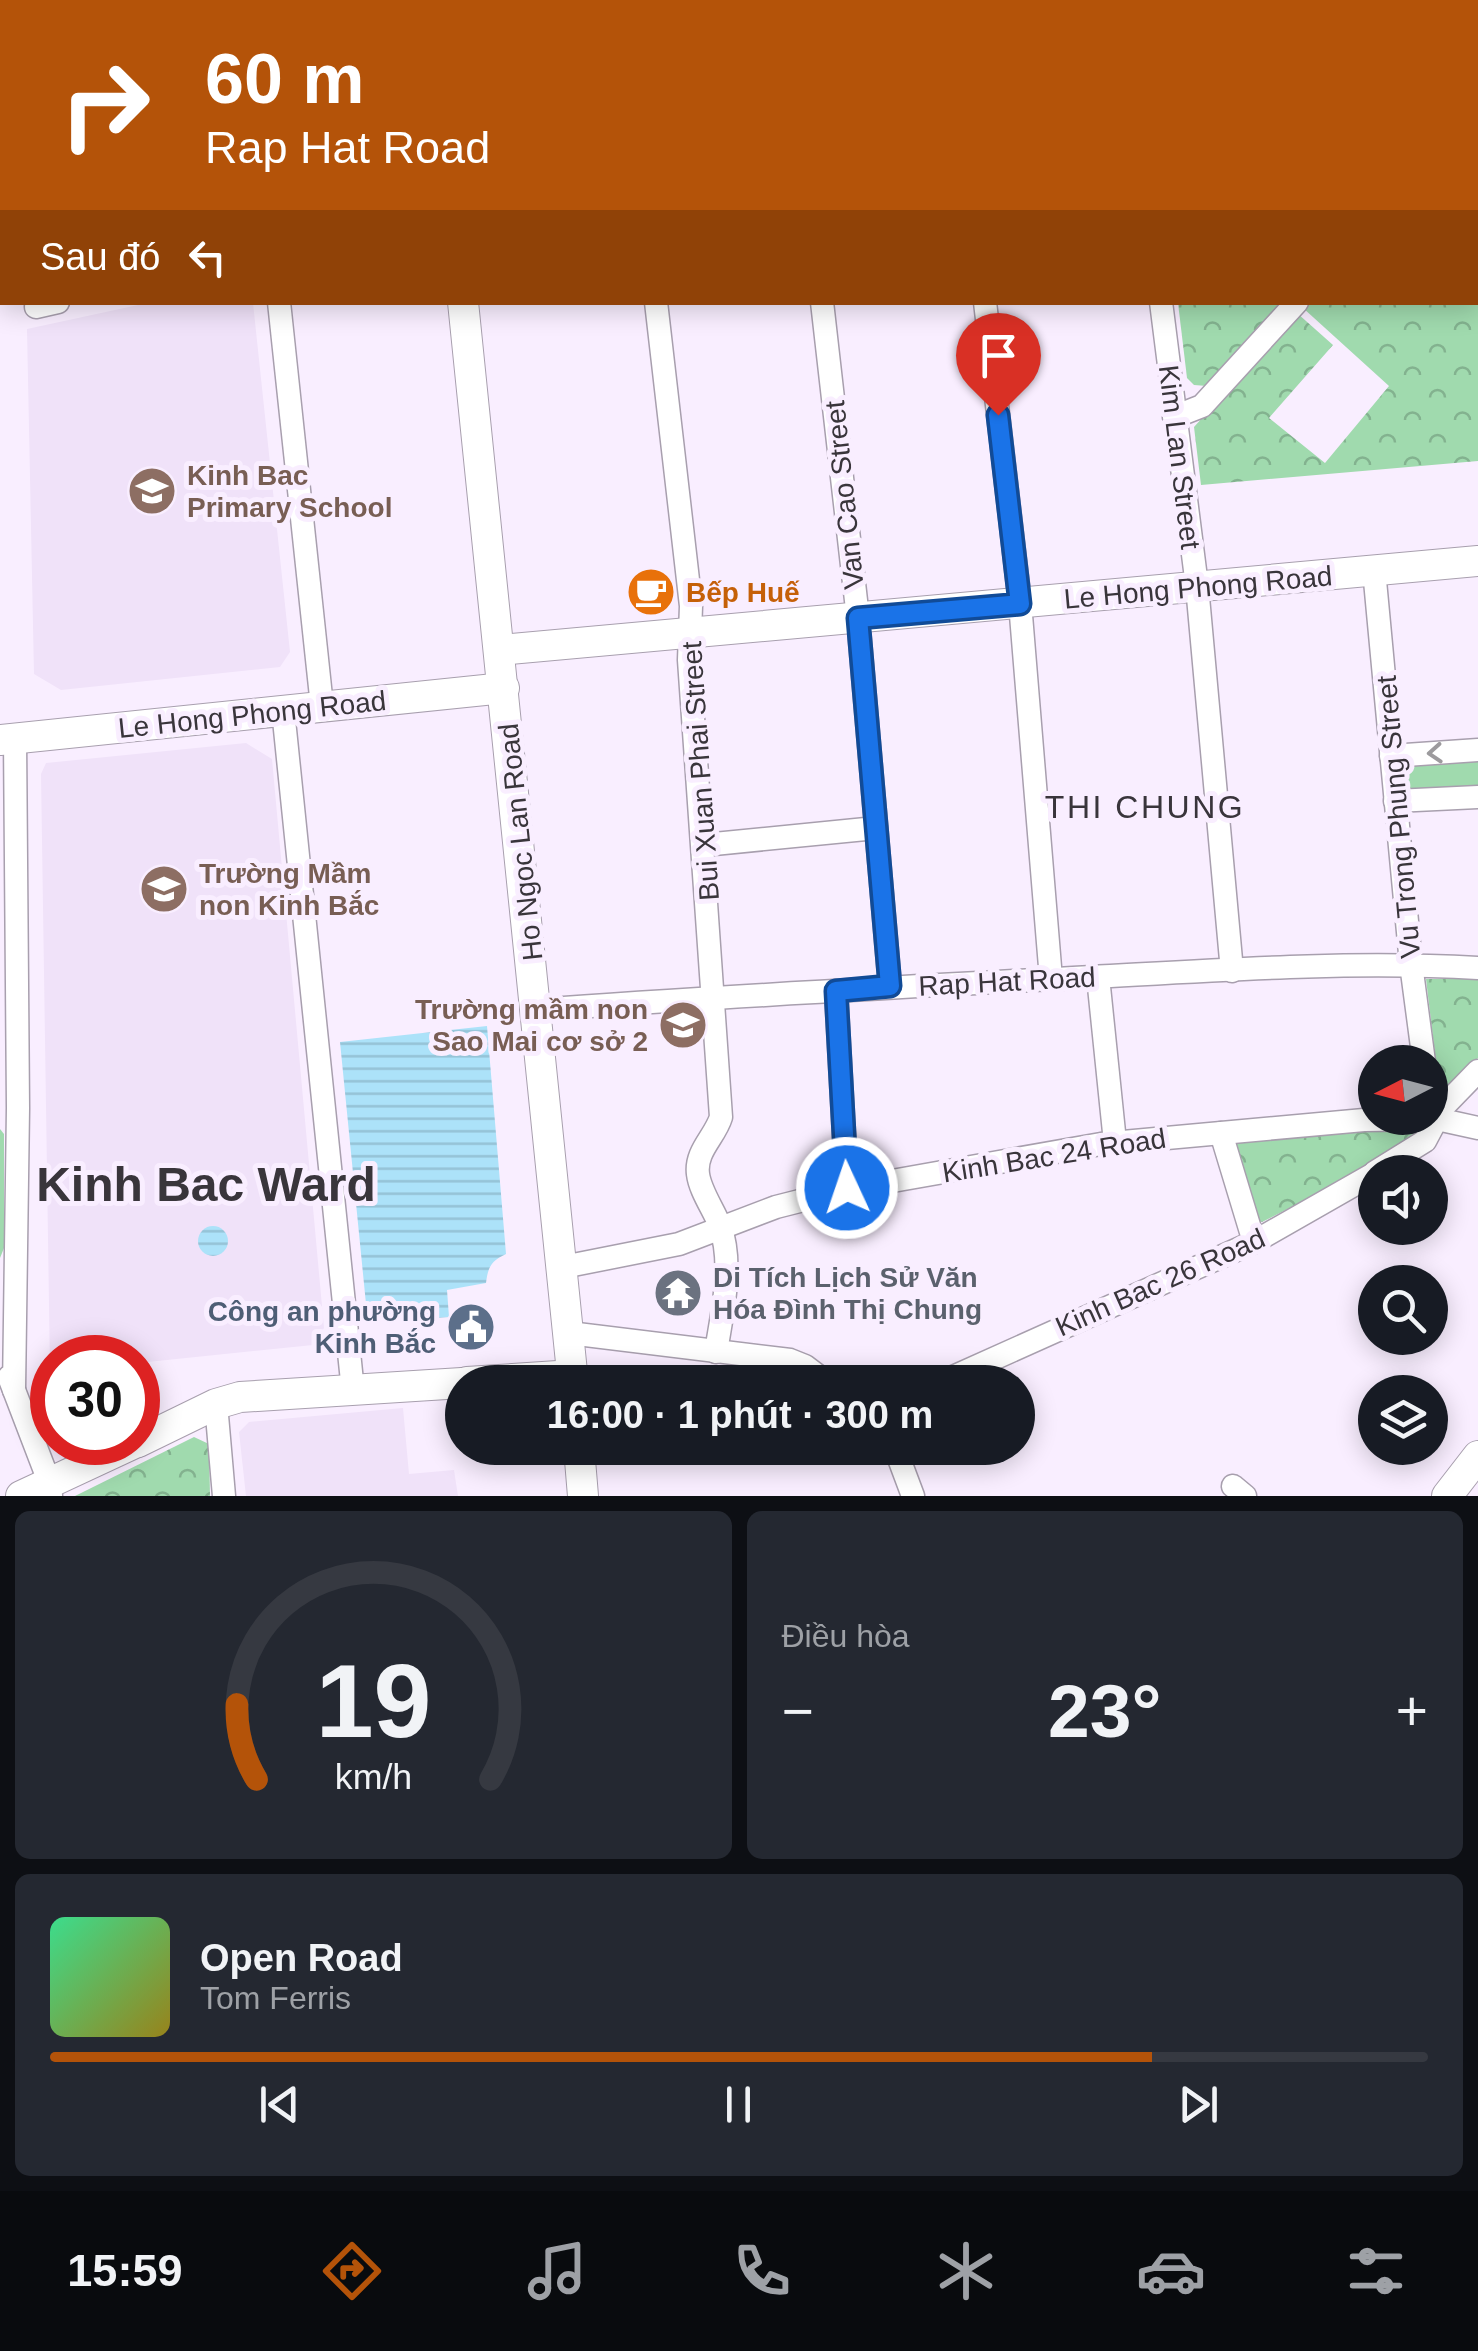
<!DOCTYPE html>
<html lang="vi">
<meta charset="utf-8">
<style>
body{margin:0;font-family:Helvetica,sans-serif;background:#242831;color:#f1f3f6;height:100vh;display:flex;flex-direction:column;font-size:38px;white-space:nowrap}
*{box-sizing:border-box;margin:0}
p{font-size:32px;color:#9ea1a6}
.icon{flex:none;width:55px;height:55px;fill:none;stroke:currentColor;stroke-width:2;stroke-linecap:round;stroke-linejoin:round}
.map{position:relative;height:1496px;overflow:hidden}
.drawer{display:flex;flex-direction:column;gap:15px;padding:15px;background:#0d0f14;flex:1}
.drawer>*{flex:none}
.top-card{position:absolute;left:0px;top:0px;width:1480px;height:305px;box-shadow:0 5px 25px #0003;background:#b45309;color:#fff;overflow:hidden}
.needle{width:65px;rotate:264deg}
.controls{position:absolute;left:1358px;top:1045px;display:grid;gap:20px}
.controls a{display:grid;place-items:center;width:90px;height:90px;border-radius:50%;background:#171b24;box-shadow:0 5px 25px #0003;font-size:50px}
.speed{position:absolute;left:30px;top:1335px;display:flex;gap:20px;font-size:50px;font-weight:700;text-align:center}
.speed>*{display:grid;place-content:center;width:130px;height:130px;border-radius:50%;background:#171b24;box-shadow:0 5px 25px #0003;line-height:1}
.speed .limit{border:15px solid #d22;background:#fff;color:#111}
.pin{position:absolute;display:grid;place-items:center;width:85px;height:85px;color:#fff;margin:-102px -42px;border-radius:50% 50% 50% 0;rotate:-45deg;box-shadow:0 0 10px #0007}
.pin .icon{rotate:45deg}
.me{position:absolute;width:110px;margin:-55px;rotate:357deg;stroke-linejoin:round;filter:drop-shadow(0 0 8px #0008)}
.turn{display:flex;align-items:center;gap:35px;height:210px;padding:0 40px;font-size:45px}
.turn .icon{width:130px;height:130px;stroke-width:2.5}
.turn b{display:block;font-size:70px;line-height:85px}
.then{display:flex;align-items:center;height:95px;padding:0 40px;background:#0003;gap:20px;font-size:38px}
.big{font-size:75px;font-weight:600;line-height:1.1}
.drawer .tile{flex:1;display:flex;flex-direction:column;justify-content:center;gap:15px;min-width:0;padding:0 35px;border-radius:15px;background:#242831}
.drawer .dial{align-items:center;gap:0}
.dial svg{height:260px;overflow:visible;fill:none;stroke:#363941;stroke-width:7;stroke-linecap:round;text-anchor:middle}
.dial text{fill:#f1f3f6;stroke:none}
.song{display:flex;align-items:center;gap:30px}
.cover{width:120px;height:120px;border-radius:15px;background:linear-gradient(135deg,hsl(150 70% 55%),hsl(50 70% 35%))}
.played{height:10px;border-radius:5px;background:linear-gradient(90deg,#b45309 80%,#363941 80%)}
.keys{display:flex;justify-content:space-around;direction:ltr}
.heat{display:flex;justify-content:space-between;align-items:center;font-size:55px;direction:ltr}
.drawer .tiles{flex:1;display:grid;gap:15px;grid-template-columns:1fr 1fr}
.tile:last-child{grid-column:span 2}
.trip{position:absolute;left:445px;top:1365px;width:590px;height:100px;border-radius:50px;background:#171b24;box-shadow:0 5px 25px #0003;font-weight:600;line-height:100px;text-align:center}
.dock{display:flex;height:160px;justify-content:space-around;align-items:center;background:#090b0e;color:#9ea1a6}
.dock .icon{width:70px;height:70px}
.dock .on{color:#b45309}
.dock b{font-size:45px;color:#f1f3f6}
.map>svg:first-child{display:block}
.built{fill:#f0e2f9}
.park{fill:url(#park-crowns)}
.garden{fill:#a0daae}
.water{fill:url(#water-rules)}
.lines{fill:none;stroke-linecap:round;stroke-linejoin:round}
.street-casing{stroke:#a89fae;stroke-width:25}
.secondary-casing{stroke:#a89fae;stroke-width:32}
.street{stroke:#fff;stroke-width:22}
.secondary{stroke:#fff;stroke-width:30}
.rail{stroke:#716b75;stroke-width:6}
.oneway{stroke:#9c9a9d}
.route-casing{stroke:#114b97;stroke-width:25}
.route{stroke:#1a73e8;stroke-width:18}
.labels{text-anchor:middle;stroke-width:10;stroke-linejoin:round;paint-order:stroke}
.street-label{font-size:28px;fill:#39353b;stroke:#f9eeff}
.education-label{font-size:28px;font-weight:bold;fill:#785e54;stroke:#f9eeff;text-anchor:start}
.food-label{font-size:28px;font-weight:bold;fill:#c56008;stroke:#f9eeff;text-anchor:start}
.worship-label{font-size:28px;font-weight:bold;fill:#5b616d;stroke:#f9eeff;text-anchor:start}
.service-label{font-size:28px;font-weight:bold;fill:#4e5e75;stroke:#f9eeff;text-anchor:end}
.quarter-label{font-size:32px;letter-spacing:2.5px;fill:#39353b;stroke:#f9eeff}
.town-label{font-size:48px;font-weight:bold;fill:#39353b;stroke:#f9eeff}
</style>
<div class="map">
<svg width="1478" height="1496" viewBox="0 0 1478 1496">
<defs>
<pattern id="park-crowns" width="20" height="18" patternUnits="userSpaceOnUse" patternTransform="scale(2.5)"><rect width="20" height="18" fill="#a0daae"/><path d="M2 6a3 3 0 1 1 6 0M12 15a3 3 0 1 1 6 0" fill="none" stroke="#83b28f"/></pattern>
<pattern id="water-rules" width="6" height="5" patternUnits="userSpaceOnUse" patternTransform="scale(2.5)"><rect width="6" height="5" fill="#ace2f9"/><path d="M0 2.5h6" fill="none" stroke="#95c2d6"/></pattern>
</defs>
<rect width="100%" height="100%" fill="#f9eeff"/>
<g class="built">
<polygon points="152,302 253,303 290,652 280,667 61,690 34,674 27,329"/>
<polygon points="246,743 272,759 324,1328 313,1345 138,1363 138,1358 52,1358 50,1371 41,774 46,763"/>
<polygon points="403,1408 409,1474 454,1470 458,1496 246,1496 239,1432 249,1422"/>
</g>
<g class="park">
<polygon points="1478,270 1478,461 1201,485 1194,427 1297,313 1333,345 1269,418 1325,463 1389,386 1303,308 1308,302 1478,302"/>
<polygon points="1178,303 1290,303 1207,386 1194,385 1187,378"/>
<polygon points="1426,979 1478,979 1478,1058 1440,1096"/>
<polygon points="1416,1127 1419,1131 1411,1146 1262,1222 1256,1220 1233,1137"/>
<polygon points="194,1437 209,1444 210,1496 75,1496"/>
</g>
<g class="garden">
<polygon points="1478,756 1478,790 1403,793 1399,763"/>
<polygon points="0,1129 4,1134 4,1248 0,1258"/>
</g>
<g class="water">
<path d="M 487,1026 L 506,1254 C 491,1261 488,1267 486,1283 L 447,1290 L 449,1317 L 424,1319 L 367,1314 L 340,1042 Z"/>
<circle cx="213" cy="1241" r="15"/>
</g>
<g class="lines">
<g class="street-casing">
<g id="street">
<polyline points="577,0 577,2"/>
<polyline points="762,0 763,2"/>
<polyline points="1018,0 1021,2"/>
<polyline points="1290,0 1293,2"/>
<polyline points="870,2 874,0"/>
<polyline points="1478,158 1478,159"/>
<polyline points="279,302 322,706"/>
<path d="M 656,302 L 691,606 L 689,660 L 721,1117 C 715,1137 695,1151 698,1174 C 700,1191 714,1210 720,1226 C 734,1265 722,1312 716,1352"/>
<polyline points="822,302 858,618 890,986"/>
<polyline points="985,302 1020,603 1051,979"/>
<polyline points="1161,302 1197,586 1232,971"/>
<polyline points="36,307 58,302"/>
<polyline points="1174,417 1202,406 1297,302"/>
<polyline points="1374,570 1411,964 1424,1062"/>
<polyline points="283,710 353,1391"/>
<polyline points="1391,756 1478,750"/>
<polyline points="1395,801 1478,797"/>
<polyline points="704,845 876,828"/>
<polyline points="1098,977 1115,1142"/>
<polyline points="836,991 847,1189"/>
<path d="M 537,1010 C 709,997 881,988 1053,979 C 1194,972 1337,960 1478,968"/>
<polyline points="1221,1133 1254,1242"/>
<polyline points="1375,1172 1425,1141 1443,1107 1478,1071"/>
<polyline points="563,1267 679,1244 776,1207 847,1189 1101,1144 1364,1120 1437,1119 1478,1128"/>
<polyline points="569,1333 790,1360 805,1366 826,1382"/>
<polyline points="9,1377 50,1484 51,1496"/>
<polyline points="942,1382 1254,1242 1375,1173"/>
<polyline points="14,1390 18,1108 15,738"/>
<polyline points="216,1404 224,1496"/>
<polyline points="895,1448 913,1496"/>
<polyline points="1233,1486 1245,1496"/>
</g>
</g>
<g class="secondary-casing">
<g id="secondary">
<polyline points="429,0 429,2"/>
<polyline points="463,302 573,1382"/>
<polyline points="500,650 1478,561"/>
<polyline points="0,740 504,688"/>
<polyline points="467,1382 573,1375"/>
<polyline points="138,1442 216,1404 240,1397 462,1383"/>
<polyline points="579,1448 583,1496"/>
<polyline points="21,1496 137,1442"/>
<polyline points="1447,1496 1478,1456"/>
</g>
</g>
<use href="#street" class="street"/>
<use href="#secondary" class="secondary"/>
<polyline class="rail" points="1431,0 1434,2"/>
</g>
<defs><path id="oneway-chevron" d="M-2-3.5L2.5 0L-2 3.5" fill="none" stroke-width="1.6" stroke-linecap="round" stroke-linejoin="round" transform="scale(2.5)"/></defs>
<use class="oneway" href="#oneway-chevron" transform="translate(1435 753) rotate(176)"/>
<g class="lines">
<g class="route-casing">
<polyline id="route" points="847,1188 836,991 890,986 858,618 1020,604 998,415"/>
</g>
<use href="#route" class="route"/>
</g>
<defs>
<g id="school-disc" transform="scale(2.5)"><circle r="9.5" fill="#8d6e63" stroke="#f9eeff"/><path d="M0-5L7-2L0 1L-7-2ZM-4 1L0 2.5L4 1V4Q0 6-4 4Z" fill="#fff"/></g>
<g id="cafe-disc" transform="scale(2.5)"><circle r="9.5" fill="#e8710a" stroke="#f9eeff"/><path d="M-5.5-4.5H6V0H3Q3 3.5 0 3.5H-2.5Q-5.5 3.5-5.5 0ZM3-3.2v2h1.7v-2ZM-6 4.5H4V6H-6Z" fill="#fff"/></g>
<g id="temple-disc" transform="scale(2.5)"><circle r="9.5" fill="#6b7280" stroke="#f9eeff"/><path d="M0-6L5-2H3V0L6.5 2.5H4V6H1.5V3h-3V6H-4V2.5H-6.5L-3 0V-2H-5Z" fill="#fff"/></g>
<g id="civic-disc" transform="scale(2.5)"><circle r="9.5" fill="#5c6f8a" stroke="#f9eeff"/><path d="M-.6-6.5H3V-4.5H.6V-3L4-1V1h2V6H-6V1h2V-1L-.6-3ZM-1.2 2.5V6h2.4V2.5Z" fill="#fff"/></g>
</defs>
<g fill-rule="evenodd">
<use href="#school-disc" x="152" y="491"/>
<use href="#cafe-disc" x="651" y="592"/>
<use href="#school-disc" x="164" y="889"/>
<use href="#school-disc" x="683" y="1025"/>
<use href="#temple-disc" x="678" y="1293"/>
<use href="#civic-disc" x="471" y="1327"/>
</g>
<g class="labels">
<g class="street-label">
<text transform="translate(1180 457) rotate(83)" y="10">Kim Lan Street</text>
<text transform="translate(844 495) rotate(-96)" y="10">Van Cao Street</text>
<text transform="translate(1198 587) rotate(-5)" y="10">Le Hong Phong Road</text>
<text transform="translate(252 714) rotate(-6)" y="10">Le Hong Phong Road</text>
<text transform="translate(700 771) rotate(-94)" y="10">Bui Xuan Phai Street</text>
<text transform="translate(1398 817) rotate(-95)" y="10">Vu Trong Phung Street</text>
<text transform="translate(520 842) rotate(-96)" y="10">Ho Ngoc Lan Road</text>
<text transform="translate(1007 981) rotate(-3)" y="10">Rap Hat Road</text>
<text transform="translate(1054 1155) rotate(-9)" y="10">Kinh Bac 24 Road</text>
<text transform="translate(1160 1282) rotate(-24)" y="10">Kinh Bac 26 Road</text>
</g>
<g class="education-label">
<text x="187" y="485">Kinh Bac<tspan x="187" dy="32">Primary School</tspan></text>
<text x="199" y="883">Trường Mầm<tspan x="199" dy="32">non Kinh Bắc</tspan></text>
<text x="648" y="1019" text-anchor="end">Trường mầm non<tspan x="648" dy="32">Sao Mai cơ sở 2</tspan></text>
</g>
<g class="food-label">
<text x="686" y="602">Bếp Huế</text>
</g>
<g class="worship-label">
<text x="713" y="1287">Di Tích Lịch Sử Văn<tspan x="713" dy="32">Hóa Đình Thị Chung</tspan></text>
</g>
<g class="service-label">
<text x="436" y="1321">Công an phường<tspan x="436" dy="32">Kinh Bắc</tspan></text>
</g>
<g class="quarter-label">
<text x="1145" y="818">THI CHUNG</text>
</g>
<g class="town-label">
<text x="206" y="1201">Kinh Bac Ward</text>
</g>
</g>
</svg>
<div class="controls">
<a><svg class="needle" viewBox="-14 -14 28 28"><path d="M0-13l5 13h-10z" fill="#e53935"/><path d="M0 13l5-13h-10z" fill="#9ea1a6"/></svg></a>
<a><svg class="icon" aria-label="sound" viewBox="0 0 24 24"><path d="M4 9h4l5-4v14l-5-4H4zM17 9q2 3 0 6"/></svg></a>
<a><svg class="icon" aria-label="search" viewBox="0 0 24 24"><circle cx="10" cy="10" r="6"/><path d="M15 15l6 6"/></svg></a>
<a><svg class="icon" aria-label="layers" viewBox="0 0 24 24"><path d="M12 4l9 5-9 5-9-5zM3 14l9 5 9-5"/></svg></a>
</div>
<div class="speed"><div class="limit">30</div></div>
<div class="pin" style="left:998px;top:415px;background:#d93025"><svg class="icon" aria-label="arrive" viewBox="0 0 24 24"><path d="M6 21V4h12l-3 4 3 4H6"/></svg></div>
<svg class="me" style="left:847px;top:1188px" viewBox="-20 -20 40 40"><circle r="17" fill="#1a73e8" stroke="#fff" stroke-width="3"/><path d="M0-11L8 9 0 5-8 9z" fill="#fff"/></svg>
<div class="trip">16:00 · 1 phút · 300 m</div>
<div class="top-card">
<div class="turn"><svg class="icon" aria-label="right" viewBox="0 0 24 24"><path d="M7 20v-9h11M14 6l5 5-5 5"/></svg><div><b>60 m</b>Rap Hat Road</div></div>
<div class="then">Sau đó<svg class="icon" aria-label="left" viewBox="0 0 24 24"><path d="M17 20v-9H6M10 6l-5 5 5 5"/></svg></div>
</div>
</div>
<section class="drawer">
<div class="tiles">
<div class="tile dial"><svg viewBox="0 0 100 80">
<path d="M14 69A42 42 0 1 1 86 69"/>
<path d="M14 69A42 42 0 0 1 8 46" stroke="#b45309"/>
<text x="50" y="56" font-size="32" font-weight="700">19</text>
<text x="50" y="72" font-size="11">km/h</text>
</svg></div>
<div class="tile"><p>Điều hòa</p>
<div class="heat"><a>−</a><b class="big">23°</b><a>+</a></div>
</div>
<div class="tile">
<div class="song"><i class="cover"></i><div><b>Open Road</b><p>Tom Ferris</p></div></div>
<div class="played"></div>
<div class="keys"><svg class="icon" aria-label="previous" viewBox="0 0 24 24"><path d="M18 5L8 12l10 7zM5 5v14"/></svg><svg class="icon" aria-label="pause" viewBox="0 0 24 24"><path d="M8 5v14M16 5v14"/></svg><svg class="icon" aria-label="next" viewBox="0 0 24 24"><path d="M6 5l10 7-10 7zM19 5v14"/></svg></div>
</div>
</div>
</section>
<nav class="dock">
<b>15:59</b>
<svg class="icon on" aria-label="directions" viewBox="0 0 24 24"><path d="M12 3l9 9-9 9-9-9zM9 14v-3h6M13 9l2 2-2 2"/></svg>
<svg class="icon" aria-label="music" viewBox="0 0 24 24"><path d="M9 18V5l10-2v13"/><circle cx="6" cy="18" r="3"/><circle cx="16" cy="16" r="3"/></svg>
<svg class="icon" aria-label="phone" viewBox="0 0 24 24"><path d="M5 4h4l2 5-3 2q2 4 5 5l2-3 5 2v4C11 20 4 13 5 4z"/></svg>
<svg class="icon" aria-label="climate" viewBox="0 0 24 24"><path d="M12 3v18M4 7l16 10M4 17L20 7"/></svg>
<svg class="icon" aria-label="car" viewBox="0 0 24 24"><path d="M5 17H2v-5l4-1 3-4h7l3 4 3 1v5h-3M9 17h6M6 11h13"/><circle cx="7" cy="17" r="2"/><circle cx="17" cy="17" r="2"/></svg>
<svg class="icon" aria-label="filters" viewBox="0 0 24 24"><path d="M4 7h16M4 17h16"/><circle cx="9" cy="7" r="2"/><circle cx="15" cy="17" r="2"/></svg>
</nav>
